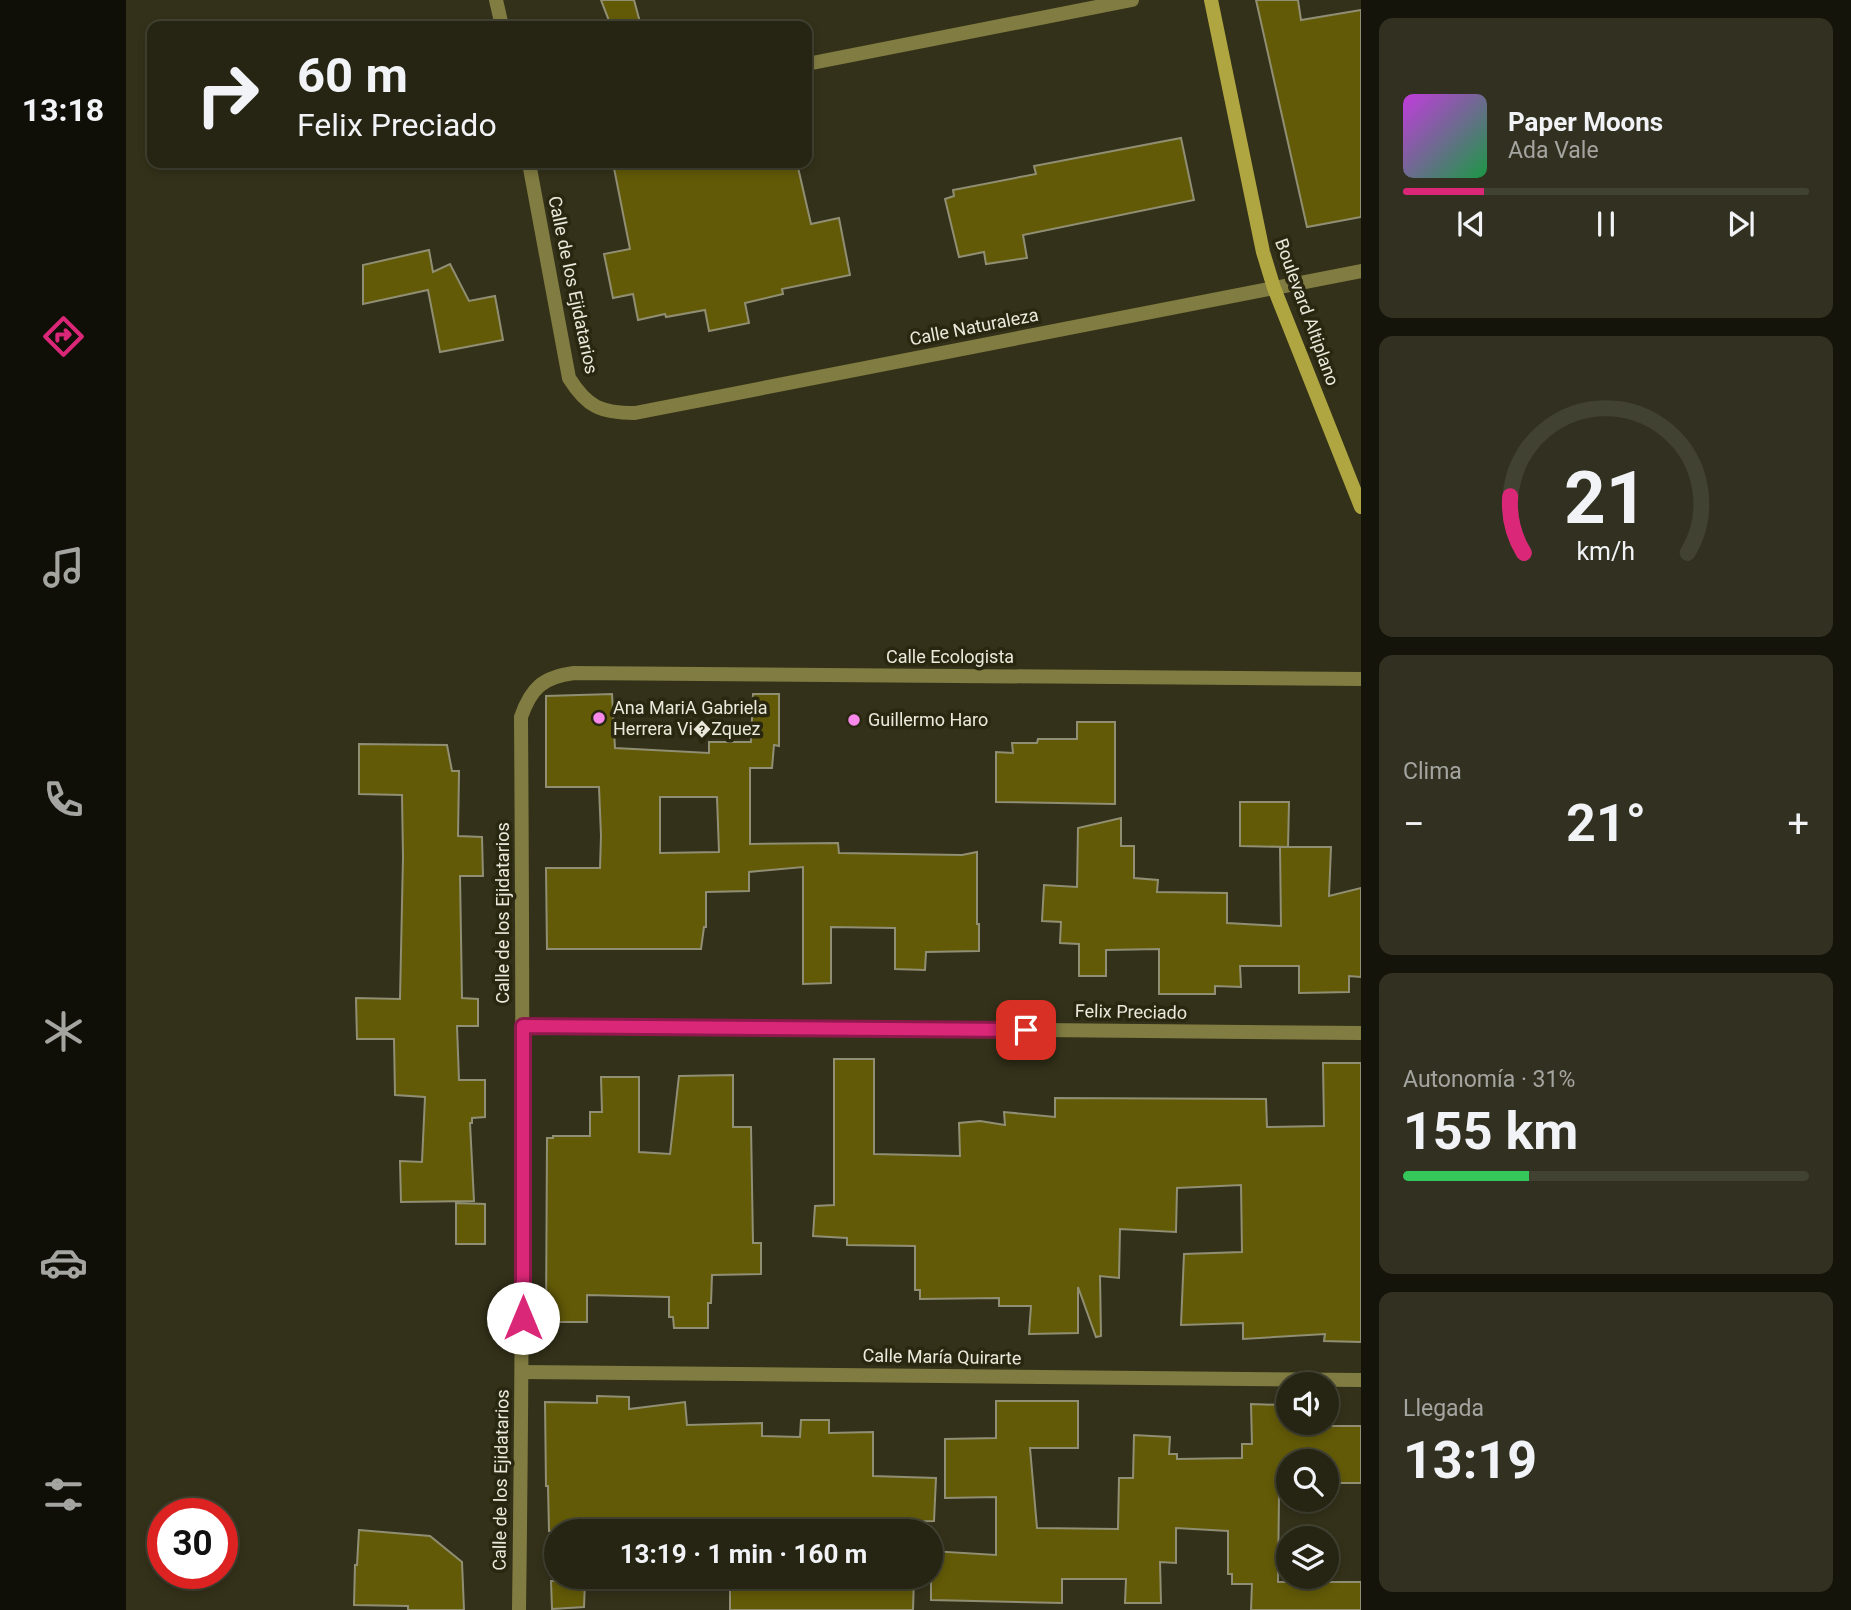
<!DOCTYPE html>
<html lang="es">
<meta charset="utf-8">
<style>
body{margin:0;font-family:Roboto,sans-serif;background:#323121;color:#f1f3f6;height:100vh;display:flex;flex-direction:column;font-size:26px;white-space:nowrap}
*{box-sizing:border-box;margin:0}
p{font-size:23px;color:#a4a5a0}
.icon{flex:none;width:38px;height:38px;fill:none;stroke:currentColor;stroke-width:2;stroke-linecap:round;stroke-linejoin:round}
.map{position:relative;flex:1;overflow:hidden}
.sheet{display:flex;flex-direction:column;gap:18px;padding:18px;background:#15140a;width:490px}
.sheet>*{flex:none}
.top-card{position:absolute;left:21px;top:21px;width:665px;height:147px;border-radius:14px;box-shadow:0 4px 10px #0003,0 0 0 2px #424233;background:#262513;color:#f1f3f6;overflow:hidden}
.fabs{position:absolute;left:1150px;top:1372px;display:grid;gap:14px}
.fabs a{display:grid;place-items:center;width:63px;height:63px;border-radius:50%;background:#262513;box-shadow:0 4px 10px #0003,0 0 0 2px #424233;font-size:35px}
.speed{position:absolute;left:21px;top:1498px;display:flex;gap:14px;font-size:35px;font-weight:700;text-align:center}
.speed>*{display:grid;place-content:center;width:91px;height:91px;border-radius:50%;background:#262513;box-shadow:0 4px 10px #0003,0 0 0 2px #424233;line-height:1}
.speed .limit{border:10px solid #d22;background:#fff;color:#111}
.pin{position:absolute;display:grid;place-items:center;width:60px;height:60px;color:#fff;margin:-30px;border-radius:14px;box-shadow:0 4px 10px #0006}
.me{position:absolute;width:77px;margin:-38px;rotate:0deg;stroke-linejoin:round;filter:drop-shadow(0 0 5px #0008)}
.turn{display:flex;align-items:center;gap:24px;height:147px;padding:0 35px;font-size:32px}
.turn .icon{width:91px;height:91px;stroke-width:2.5}
.turn b{display:block;font-size:49px;line-height:60px}
.big{font-size:52px;font-weight:700;line-height:1.1}
.sheet .widget{flex:1;display:flex;flex-direction:column;justify-content:center;gap:10px;min-width:0;padding:0 24px;border-radius:14px;background:#323121}
.sheet .dial{align-items:center;gap:0}
.dial svg{height:182px;overflow:visible;fill:none;stroke:#424233;stroke-width:7;stroke-linecap:round;text-anchor:middle}
.dial text{fill:#f1f3f6;stroke:none}
.song{display:flex;align-items:center;gap:21px}
.cover{width:84px;height:84px;border-radius:10px;background:linear-gradient(135deg,hsl(290 70% 55%),hsl(140 70% 35%))}
.played{height:7px;border-radius:4px;background:linear-gradient(90deg,#db2777 20%,#424233 20%)}
.keys{display:flex;justify-content:space-around;direction:ltr}
.heat{display:flex;justify-content:space-between;align-items:center;font-size:38px;direction:ltr}
.charge{height:10px;border-radius:5px;background:linear-gradient(90deg,#34c759 31%,#424233 0)}
.trip{position:absolute;left:418px;top:1519px;width:399px;height:70px;border-radius:35px;background:#262513;box-shadow:0 4px 10px #0003,0 0 0 2px #424233;font-weight:700;line-height:70px;text-align:center}
main{display:flex;flex:1;min-height:0}
.menu{display:flex;flex-direction:column;width:126px;justify-content:space-around;align-items:center;background:#0f0f08;color:#a4a5a0}
.menu .icon{width:49px;height:49px}
.menu .active{color:#db2777}
.menu b{font-size:32px;color:#f1f3f6}
.map>svg:first-child{display:block}
.building{fill:#625a07;stroke:#908e73;stroke-width:2;fill-rule:evenodd}
.lines{fill:none;stroke-linecap:round;stroke-linejoin:round}
.street{stroke:#817c41;stroke-width:14}
.secondary{stroke:#afa642;stroke-width:14}
.route-casing{stroke:#8e194d;stroke-width:18}
.route{stroke:#db2777;stroke-width:12}
.poi-dot{fill:#f888ea;stroke:#292710;stroke-width:2.5}
.labels{text-anchor:middle;stroke-width:7;stroke-linejoin:round;paint-order:stroke}
.street-label{font-size:18px;fill:#eae9db;stroke:#292710}
.poi-label{font-size:18px;fill:#eae9db;stroke:#292710;text-anchor:start}
</style>
<main>
<nav class="menu">
<b>13:18</b>
<svg class="icon active" aria-label="directions" viewBox="0 0 24 24"><path d="M12 3l9 9-9 9-9-9zM9 14v-3h6M13 9l2 2-2 2"/></svg>
<svg class="icon" aria-label="music" viewBox="0 0 24 24"><path d="M9 18V5l10-2v13"/><circle cx="6" cy="18" r="3"/><circle cx="16" cy="16" r="3"/></svg>
<svg class="icon" aria-label="phone" viewBox="0 0 24 24"><path d="M5 4h4l2 5-3 2q2 4 5 5l2-3 5 2v4C11 20 4 13 5 4z"/></svg>
<svg class="icon" aria-label="climate" viewBox="0 0 24 24"><path d="M12 3v18M4 7l16 10M4 17L20 7"/></svg>
<svg class="icon" aria-label="car" viewBox="0 0 24 24"><path d="M5 17H2v-5l4-1 3-4h7l3 4 3 1v5h-3M9 17h6M6 11h13"/><circle cx="7" cy="17" r="2"/><circle cx="17" cy="17" r="2"/></svg>
<svg class="icon" aria-label="filters" viewBox="0 0 24 24"><path d="M4 7h16M4 17h16"/><circle cx="9" cy="7" r="2"/><circle cx="15" cy="17" r="2"/></svg>
</nav>
<div class="map">
<svg width="1235" height="1610" viewBox="0 0 1235 1610">
<rect width="100%" height="100%" fill="#333119"/>
<g class="building">
<polygon points="475,0 508,0 515,26 485,26"/>
<polygon points="1130,0 1172,0 1175,20 1235,10 1235,217 1181,227"/>
<polygon points="1055,138 1068,200 897,235 901,258 860,264 858,252 833,257 819,199 828,196 827,190 910,174 908,166"/>
<polygon points="487,163 671,163 685,224 713,218 724,275 656,289 657,294 619,303 623,323 583,331 579,310 540,317 539,314 512,320 507,294 487,298 478,254 504,249"/>
<polygon points="303,250 307,272 324,264 343,301 369,296 377,340 314,352 302,290 237,304 237,265"/>
<path d="M 486,694 L 489,748 L 583,753 L 583,742 L 625,742 L 627,694 L 653,694 L 653,746 L 648,745 L 646,768 L 624,768 L 624,844 L 712,843 L 713,853 L 836,855 L 851,852 L 851,924 L 853,924 L 853,951 L 800,952 L 799,970 L 769,969 L 769,928 L 705,927 L 705,983 L 677,984 L 677,867 L 623,872 L 623,891 L 580,892 L 580,927 L 578,927 L 575,949 L 421,949 L 420,868 L 474,868 L 475,836 L 473,787 L 420,787 L 420,696 ZM 534,797 L 591,797 L 593,852 L 534,853 Z"/>
<polygon points="951,722 989,722 989,804 870,802 870,752 887,753 886,743 911,743 912,739 951,739"/>
<polygon points="233,744 321,745 326,771 333,771 332,836 356,837 357,876 334,876 336,998 352,999 352,1026 331,1026 333,1080 359,1080 359,1117 346,1118 346,1123 344,1123 348,1201 275,1202 274,1161 296,1162 299,1097 269,1095 268,1039 231,1039 230,998 274,999 277,857 276,795 233,794"/>
<polygon points="1114,802 1163,802 1162,847 1114,846"/>
<polygon points="995,818 995,846 1008,846 1008,878 1032,880 1031,892 1101,893 1101,923 1155,926 1154,847 1205,847 1203,896 1235,888 1235,977 1223,976 1223,992 1173,993 1173,966 1114,966 1115,987 1089,986 1089,994 1033,994 1033,949 980,950 980,976 953,976 953,944 934,943 935,922 916,921 918,885 951,887 952,828"/>
<polygon points="708,1059 748,1059 748,1154 834,1156 833,1123 854,1121 879,1125 878,1112 929,1117 929,1098 1140,1099 1141,1127 1198,1126 1197,1063 1235,1063 1235,1342 1198,1341 1199,1334 1117,1339 1117,1323 1055,1325 1058,1254 1116,1252 1115,1185 1051,1188 1050,1232 994,1229 993,1278 974,1276 975,1336 970,1337 952,1287 952,1333 903,1334 905,1306 873,1306 873,1298 794,1299 794,1290 789,1290 789,1246 721,1245 721,1238 687,1236 689,1206 708,1205"/>
<polygon points="607,1075 607,1127 625,1127 627,1243 635,1243 635,1274 586,1275 585,1303 582,1303 582,1328 548,1328 547,1317 543,1317 543,1297 461,1295 461,1322 420,1322 421,1138 427,1138 427,1136 464,1136 464,1112 476,1112 475,1077 513,1077 513,1152 544,1154 553,1076"/>
<polygon points="330,1203 359,1204 359,1244 330,1244"/>
<polygon points="471,1396 503,1397 503,1409 559,1402 561,1425 636,1423 636,1436 674,1437 675,1420 703,1420 703,1433 747,1432 747,1476 810,1478 808,1521 750,1522 750,1531 640,1531 640,1526 583,1525 583,1531 543,1531 543,1525 466,1524 461,1524 460,1531 423,1531 422,1486 420,1486 419,1402 471,1403"/>
<polygon points="870,1401 952,1401 952,1448 904,1448 911,1528 992,1529 993,1478 1007,1478 1008,1435 1044,1437 1043,1454 1051,1454 1051,1459 1116,1458 1116,1444 1126,1444 1125,1404 1158,1405 1158,1413 1162,1413 1162,1423 1204,1426 1235,1426 1235,1483 1200,1483 1200,1461 1162,1461 1162,1484 1155,1484 1153,1496 1152,1582 1235,1582 1235,1610 1125,1610 1126,1584 1106,1584 1106,1574 1102,1574 1102,1531 1050,1528 1050,1563 1034,1562 1035,1603 999,1603 1000,1579 936,1579 936,1603 805,1600 805,1551 870,1555 870,1497 819,1498 819,1439 870,1438"/>
<polygon points="233,1530 304,1536 336,1562 338,1610 282,1610 282,1606 228,1605 229,1565 231,1565"/>
<polygon points="645,1577 788,1577 787,1610 604,1610 604,1582 645,1583"/>
<polygon points="425,1581 459,1581 458,1607 426,1609"/>
</g>
<g class="lines">
<g class="street">
<polyline points="370,0 376,26"/>
<polyline points="681,64 1006,0"/>
<path d="M 403,163 L 443,378 C 461,407 475,413 509,413 L 1235,271"/>
<polyline points="397,1025 1235,1033"/>
<polyline points="396,1372 1235,1380"/>
<path d="M 393,1610 C 397,1312 397,1015 395,717 C 405,688 417,677 448,673 L 1235,679"/>
</g>
<polyline class="secondary" points="1085,0 1137,252 1148,288 1235,507"/>
</g>
<g class="lines">
<g class="route-casing">
<polyline id="route" points="397,1318 397,1026 900,1030"/>
</g>
<use href="#route" class="route"/>
</g>
<g class="poi-dot">
<circle cx="473" cy="718" r="7"/>
<circle cx="728" cy="720" r="7"/>
</g>
<g class="labels">
<g class="street-label">
<text transform="translate(447 285) rotate(78)" y="6">Calle de los Ejidatarios</text>
<text transform="translate(1181 312) rotate(70)" y="6">Boulevard Altiplano</text>
<text transform="translate(848 327) rotate(-11)" y="6">Calle Naturaleza</text>
<text x="824" y="663">Calle Ecologista</text>
<text transform="translate(377 913) rotate(-90)" y="6">Calle de los Ejidatarios</text>
<text transform="translate(1005 1012) rotate(1)" y="6">Felix Preciado</text>
<text transform="translate(816 1357) rotate(1)" y="6">Calle María Quirarte</text>
<text transform="translate(375 1480) rotate(-89)" y="6">Calle de los Ejidatarios</text>
</g>
<g class="poi-label">
<text x="487" y="714">Ana MariA Gabriela<tspan x="487" dy="21">Herrera Vi�Zquez</tspan></text>
<text x="742" y="726">Guillermo Haro</text>
</g>
</g>
</svg>
<div class="fabs">
<a><svg class="icon" aria-label="sound" viewBox="0 0 24 24"><path d="M4 9h4l5-4v14l-5-4H4zM17 9q2 3 0 6"/></svg></a>
<a><svg class="icon" aria-label="search" viewBox="0 0 24 24"><circle cx="10" cy="10" r="6"/><path d="M15 15l6 6"/></svg></a>
<a><svg class="icon" aria-label="layers" viewBox="0 0 24 24"><path d="M12 4l9 5-9 5-9-5zM3 14l9 5 9-5"/></svg></a>
</div>
<div class="speed"><div class="limit">30</div></div>
<div class="pin" style="left:900px;top:1030px;background:#d93025"><svg class="icon" aria-label="arrive" viewBox="0 0 24 24"><path d="M6 21V4h12l-3 4 3 4H6"/></svg></div>
<svg class="me" style="left:397px;top:1318px" viewBox="-20 -20 40 40"><circle r="19" fill="#fff"/><path d="M0-13L10 11 0 6-10 11z" fill="#db2777"/></svg>
<div class="trip">13:19 · 1 min · 160 m</div>
<div class="top-card">
<div class="turn"><svg class="icon" aria-label="right" viewBox="0 0 24 24"><path d="M7 20v-9h11M14 6l5 5-5 5"/></svg><div><b>60 m</b>Felix Preciado</div></div>
</div>
</div>
<section class="sheet">
<div class="widget">
<div class="song"><i class="cover"></i><div><b>Paper Moons</b><p>Ada Vale</p></div></div>
<div class="played"></div>
<div class="keys"><svg class="icon" aria-label="previous" viewBox="0 0 24 24"><path d="M18 5L8 12l10 7zM5 5v14"/></svg><svg class="icon" aria-label="pause" viewBox="0 0 24 24"><path d="M8 5v14M16 5v14"/></svg><svg class="icon" aria-label="next" viewBox="0 0 24 24"><path d="M6 5l10 7-10 7zM19 5v14"/></svg></div>
</div>
<div class="widget dial"><svg viewBox="0 0 100 80">
<path d="M14 69A42 42 0 1 1 86 69"/>
<path d="M14 69A42 42 0 0 1 8 44" stroke="#db2777"/>
<text x="50" y="56" font-size="32" font-weight="700">21</text>
<text x="50" y="72" font-size="11">km/h</text>
</svg></div>
<div class="widget"><p>Clima</p>
<div class="heat"><a>−</a><b class="big">21°</b><a>+</a></div>
</div>
<div class="widget"><p>Autonomía · 31%</p><b class="big">155 km</b><div class="charge"></div></div>
<div class="widget"><p>Llegada</p><b class="big">13:19</b></div>
</section>
</main>
